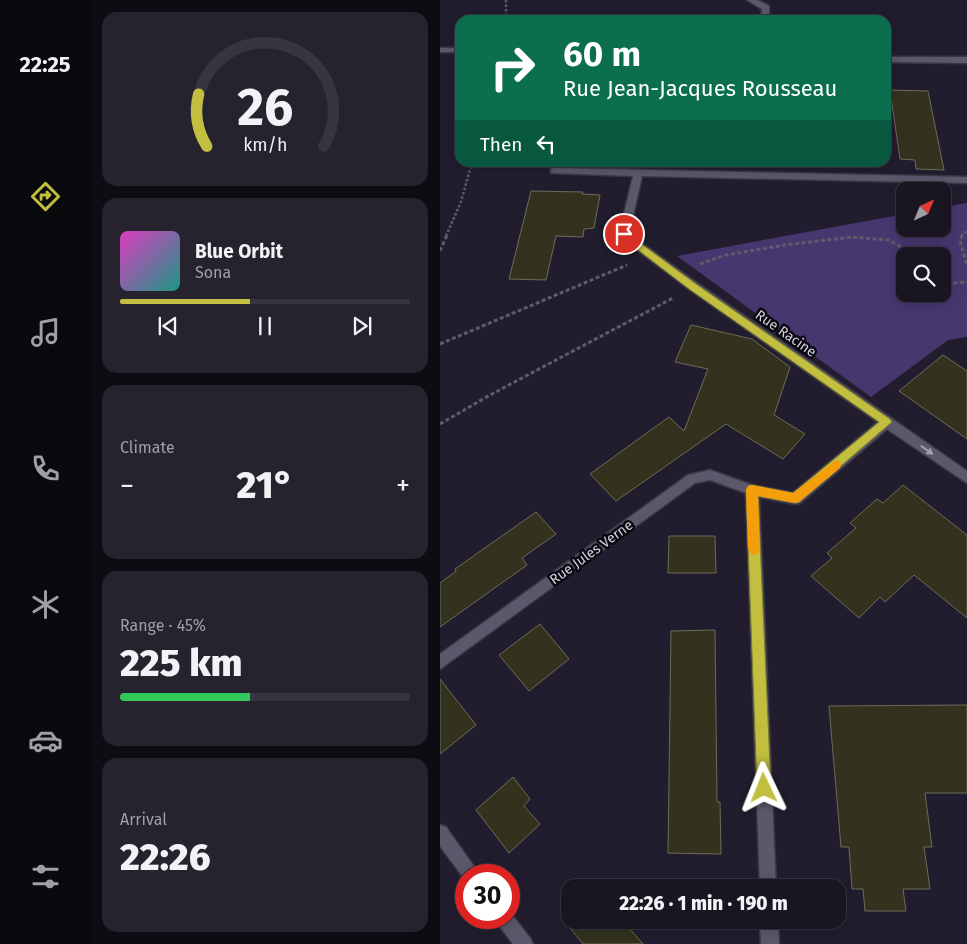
<!DOCTYPE html>
<meta charset="utf-8">
<style>
body{margin:0;font-family:"Fira Sans",sans-serif;background:#26232f;color:#f1f3f6;height:100vh;display:flex;flex-direction:column;font-size:19px;white-space:nowrap}
*{box-sizing:border-box;margin:0}
p{font-size:16px;color:#9f9fa5}
.icon{flex:none;width:28px;height:28px;fill:none;stroke:currentColor;stroke-width:2;stroke-linecap:round;stroke-linejoin:round}
.map{position:relative;flex:1;overflow:hidden}
.drawer{display:flex;flex-direction:column;gap:12px;padding:12px;background:#0e0c13;width:350px}
.drawer>*{flex:none}
.guide{position:absolute;left:15px;top:15px;width:436px;height:152px;border-radius:15px;box-shadow:0 2px 12px #0003,0 0 0 1px #373540;background:#0b6e4f;color:#fff;overflow:hidden}
.needle{width:32px;rotate:44deg}
.buttons{position:absolute;left:456px;top:182px;display:grid;gap:10px}
.buttons a{display:grid;place-items:center;width:55px;height:55px;border-radius:10px;background:#191622;box-shadow:0 2px 12px #0003,0 0 0 1px #373540;font-size:25px}
.speed{position:absolute;left:15px;top:864px;display:flex;gap:10px;font-size:25px;font-weight:700;text-align:center}
.speed>*{display:grid;place-content:center;width:65px;height:65px;border-radius:50%;background:#191622;box-shadow:0 2px 12px #0003,0 0 0 1px #373540;line-height:1}
.speed .limit{border:8px solid #d22;background:#fff;color:#111}
.pin{position:absolute;display:grid;place-items:center;width:42px;height:42px;color:#fff;margin:-21px;border:2px solid #fff;border-radius:50%;box-shadow:0 1px 5px #0007}
.me{position:absolute;width:55px;margin:-28px;rotate:358deg;stroke-linejoin:round;filter:drop-shadow(0 0 4px #0008)}
.turn{display:flex;align-items:center;gap:18px;height:105px;padding:0 25px;font-size:22px}
.turn .icon{width:65px;height:65px;stroke-width:2.5}
.turn b{display:block;font-size:35px;line-height:42px}
.then{display:flex;align-items:center;height:48px;padding:0 25px;background:#0003;gap:10px;font-size:19px}
.big{font-size:38px;font-weight:800;line-height:1.1}
.drawer .widget{flex:1;display:flex;flex-direction:column;justify-content:center;gap:8px;min-width:0;padding:0 18px;border-radius:15px;background:#26232f}
.drawer .dial{align-items:center;gap:0}
.dial svg{height:130px;overflow:visible;fill:none;stroke:#373540;stroke-width:7;stroke-linecap:round;text-anchor:middle}
.dial text{fill:#f1f3f6;stroke:none}
.song{display:flex;align-items:center;gap:15px}
.cover{width:60px;height:60px;border-radius:8px;background:linear-gradient(135deg,hsl(310 70% 55%),hsl(170 70% 35%))}
.played{height:5px;border-radius:2px;background:linear-gradient(90deg,#c1be40 45%,#373540 45%)}
.keys{display:flex;justify-content:space-around;direction:ltr}
.heat{display:flex;justify-content:space-between;align-items:center;font-size:28px;direction:ltr}
.charge{height:8px;border-radius:4px;background:linear-gradient(90deg,#34c759 45%,#373540 0)}
.trip{position:absolute;left:121px;top:879px;width:285px;height:50px;border-radius:15px;background:#191622;box-shadow:0 2px 12px #0003,0 0 0 1px #373540;font-weight:800;line-height:50px;text-align:center}
main{display:flex;flex:1;min-height:0}
.tab-bar{display:flex;flex-direction:column;width:90px;justify-content:space-around;align-items:center;background:#0a090e;color:#9f9fa5}
.tab-bar .icon{width:35px;height:35px}
.tab-bar .on{color:#c1be40}
.tab-bar b{font-size:22px;color:#f1f3f6}
.map>svg:first-child{display:block}
.green{fill:#47376f;fill-rule:evenodd}
.building{fill:#32321f;stroke:#6c6d57}
.lines{fill:none;stroke-linecap:round;stroke-linejoin:round}
.street-casing{stroke:#3b3845;stroke-width:3}
.secondary-casing{stroke:#3b3845;stroke-width:3}
.path-far1{stroke:#5f5b6a;stroke-width:2.5;stroke-dasharray:2.5 2;stroke-linecap:butt}
.path{stroke:#5f5b6a;stroke-width:3;stroke-dasharray:4 2.5;stroke-linecap:butt}
.street{fill:#5c586c;fill-rule:evenodd}
.secondary{fill:#5c586c;fill-rule:evenodd}
.oneway{fill:#a4a1b0}
.route{fill:#c1be40;stroke:#7d7c2a}
.slow{fill:#f59e0b}
.labels{text-anchor:middle;stroke-width:5;stroke-linejoin:round;paint-order:stroke}
.street-label{font-size:14px;fill:#d4d2dd;stroke:#0a0810}
</style>
<main>
<nav class="tab-bar">
<b>22:25</b>
<svg class="icon on" aria-label="directions" viewBox="0 0 24 24"><path d="M12 3l9 9-9 9-9-9zM9 14v-3h6M13 9l2 2-2 2"/></svg>
<svg class="icon" aria-label="music" viewBox="0 0 24 24"><path d="M9 18V5l10-2v13"/><circle cx="6" cy="18" r="3"/><circle cx="16" cy="16" r="3"/></svg>
<svg class="icon" aria-label="phone" viewBox="0 0 24 24"><path d="M5 4h4l2 5-3 2q2 4 5 5l2-3 5 2v4C11 20 4 13 5 4z"/></svg>
<svg class="icon" aria-label="climate" viewBox="0 0 24 24"><path d="M12 3v18M4 7l16 10M4 17L20 7"/></svg>
<svg class="icon" aria-label="car" viewBox="0 0 24 24"><path d="M5 17H2v-5l4-1 3-4h7l3 4 3 1v5h-3M9 17h6M6 11h13"/><circle cx="7" cy="17" r="2"/><circle cx="17" cy="17" r="2"/></svg>
<svg class="icon" aria-label="filters" viewBox="0 0 24 24"><path d="M4 7h16M4 17h16"/><circle cx="9" cy="7" r="2"/><circle cx="15" cy="17" r="2"/></svg>
</nav>
<section class="drawer">
<div class="widget dial"><svg viewBox="0 0 100 80">
<path d="M14 69A42 42 0 1 1 86 69"/>
<path d="M14 69A42 42 0 0 1 9 37" stroke="#c1be40"/>
<text x="50" y="56" font-size="32" font-weight="700">26</text>
<text x="50" y="72" font-size="11">km/h</text>
</svg></div>
<div class="widget">
<div class="song"><i class="cover"></i><div><b>Blue Orbit</b><p>Sona</p></div></div>
<div class="played"></div>
<div class="keys"><svg class="icon" aria-label="previous" viewBox="0 0 24 24"><path d="M18 5L8 12l10 7zM5 5v14"/></svg><svg class="icon" aria-label="pause" viewBox="0 0 24 24"><path d="M8 5v14M16 5v14"/></svg><svg class="icon" aria-label="next" viewBox="0 0 24 24"><path d="M6 5l10 7-10 7zM19 5v14"/></svg></div>
</div>
<div class="widget"><p>Climate</p>
<div class="heat"><a>−</a><b class="big">21°</b><a>+</a></div>
</div>
<div class="widget"><p>Range · 45%</p><b class="big">225 km</b><div class="charge"></div></div>
<div class="widget"><p>Arrival</p><b class="big">22:26</b></div>
</section>
<div class="map">
<svg width="527" height="944" viewBox="0 0 527 944">
<rect width="100%" height="100%" fill="#211d2e"/>
<path class="green" d="M 527,203 L 527,337 L 508,340 L 431,397 L 237,256 L 465,214 L 465,229 L 502,229 L 503,207 ZM 465,256 L 502,256 L 502,294 L 465,294 Z"/>
<g class="building">
<polygon points="450,90 488,91 504,170 476,169 475,160 460,159"/>
<polygon points="91,191 143,192 142,194 160,195 154,228 144,229 143,237 116,236 106,280 69,279"/>
<polygon points="251,325 312,339 350,367 334,415 365,434 343,459 286,424 176,501 150,474 229,417 244,431 268,369 235,362"/>
<polygon points="503,355 527,371 527,439 459,391"/>
<polygon points="463,485 527,535 527,618 474,575 445,602 440,597 419,618 371,576 392,558 387,553 416,528 410,523 437,499 443,503"/>
<polygon points="96,512 116,534 82,558 87,565 0,627 0,583 16,571 15,569"/>
<polygon points="229,536 275,536 276,573 228,573"/>
<polygon points="100,624 129,659 89,691 59,655"/>
<polygon points="275,630 277,802 280,802 281,854 228,853 231,631"/>
<polygon points="0,679 36,725 0,754"/>
<polygon points="527,705 527,793 485,793 492,847 484,847 490,889 463,889 466,911 425,911 423,889 412,889 409,847 401,847 389,706"/>
<polygon points="73,777 90,799 84,806 100,824 69,853 36,810"/>
<polygon points="130,918 130,920 186,920 184,922 203,944 143,944 126,923"/>
</g>
<g class="lines">
<g class="street-casing">
<g id="street">
<polygon points="307,0 317,0 329,6 329,20 321,20 322,9"/>
<polygon points="114,168 527,177 527,183 202,176 189,234 257,283 527,471 527,483 447,429 360,503 355,504 319,497 336,888 320,888 306,493 270,480 255,483 0,669 0,654 248,475 270,470 312,485 353,493 438,422 249,289 180,237 179,235 193,176 111,173 111,169"/>
<polygon points="0,825 6,827 40,875 26,875 26,881 0,846"/>
<polygon points="69,911 90,938 93,944 73,944 58,924 56,918 69,918"/>
<polygon points="320,920 338,920 339,944 321,944"/>
</g>
</g>
<g class="secondary-casing">
<g id="secondary">
<rect x="0" y="48" width="20" height="4"/>
<polygon points="446,57 527,57 527,63 446,62"/>
</g>
</g>
<g class="path-far1">
<polyline points="66,0 66,20"/>
<polyline points="6,236 21,202 32,162"/>
<polyline points="522,236 523,233 527,232"/>
</g>
<g class="path">
<polyline points="522,235 520,241 527,265"/>
<polyline points="0,251 7,235"/>
<polyline points="260,264 286,255 345,245 412,237 449,240 477,256"/>
<polyline points="502,277 512,283 527,282"/>
<polyline points="0,344 187,265"/>
<polyline points="0,424 50,395 233,298"/>
</g>
<use href="#street" class="street"/>
<use href="#secondary" class="secondary"/>
</g>
<defs><path id="oneway-solid" d="M-6-.8H1V-3.2L6.5 0L1 3.2V.8H-6Z" transform="scale(1.25)"/></defs>
<use class="oneway" href="#oneway-solid" transform="translate(487 450) rotate(35)"/>
<polygon class="route" points="184,231 256,284 450,419 452,422 359,502 355,503 318,496 331,788 329,793 324,795 319,793 317,788 306,490 308,486 312,485 353,493 439,422 249,289 181,237 180,234"/>
<polygon class="slow" points="396,460 400,461 401,465 400,468 359,502 355,503 318,496 320,549 319,553 314,555 310,553 308,549 306,490 308,486 312,485 353,493"/>
<g class="labels">
<g class="street-label">
<text transform="translate(346 333) rotate(35)" y="5">Rue Racine</text>
<text transform="translate(151 552) rotate(-36)" y="5">Rue Jules Verne</text>
</g>
</g>
</svg>
<div class="buttons">
<a><svg class="needle" viewBox="-14 -14 28 28"><path d="M0-13l5 13h-10z" fill="#e53935"/><path d="M0 13l5-13h-10z" fill="#9f9fa5"/></svg></a>
<a><svg class="icon" aria-label="search" viewBox="0 0 24 24"><circle cx="10" cy="10" r="6"/><path d="M15 15l6 6"/></svg></a>
</div>
<div class="speed"><div class="limit">30</div></div>
<div class="pin" style="left:184px;top:234px;background:#d93025"><svg class="icon" aria-label="arrive" viewBox="0 0 24 24"><path d="M6 21V4h12l-3 4 3 4H6"/></svg></div>
<svg class="me" style="left:324px;top:788px" viewBox="-20 -20 40 40"><path d="M0-17L14 15 0 8-14 15z" fill="#c1be40" stroke="#fff" stroke-width="4"/></svg>
<div class="trip">22:26 · 1 min · 190 m</div>
<div class="guide">
<div class="turn"><svg class="icon" aria-label="right" viewBox="0 0 24 24"><path d="M7 20v-9h11M14 6l5 5-5 5"/></svg><div><b>60 m</b>Rue Jean-Jacques Rousseau</div></div>
<div class="then">Then<svg class="icon" aria-label="left" viewBox="0 0 24 24"><path d="M17 20v-9H6M10 6l-5 5 5 5"/></svg></div>
</div>
</div>
</main>
